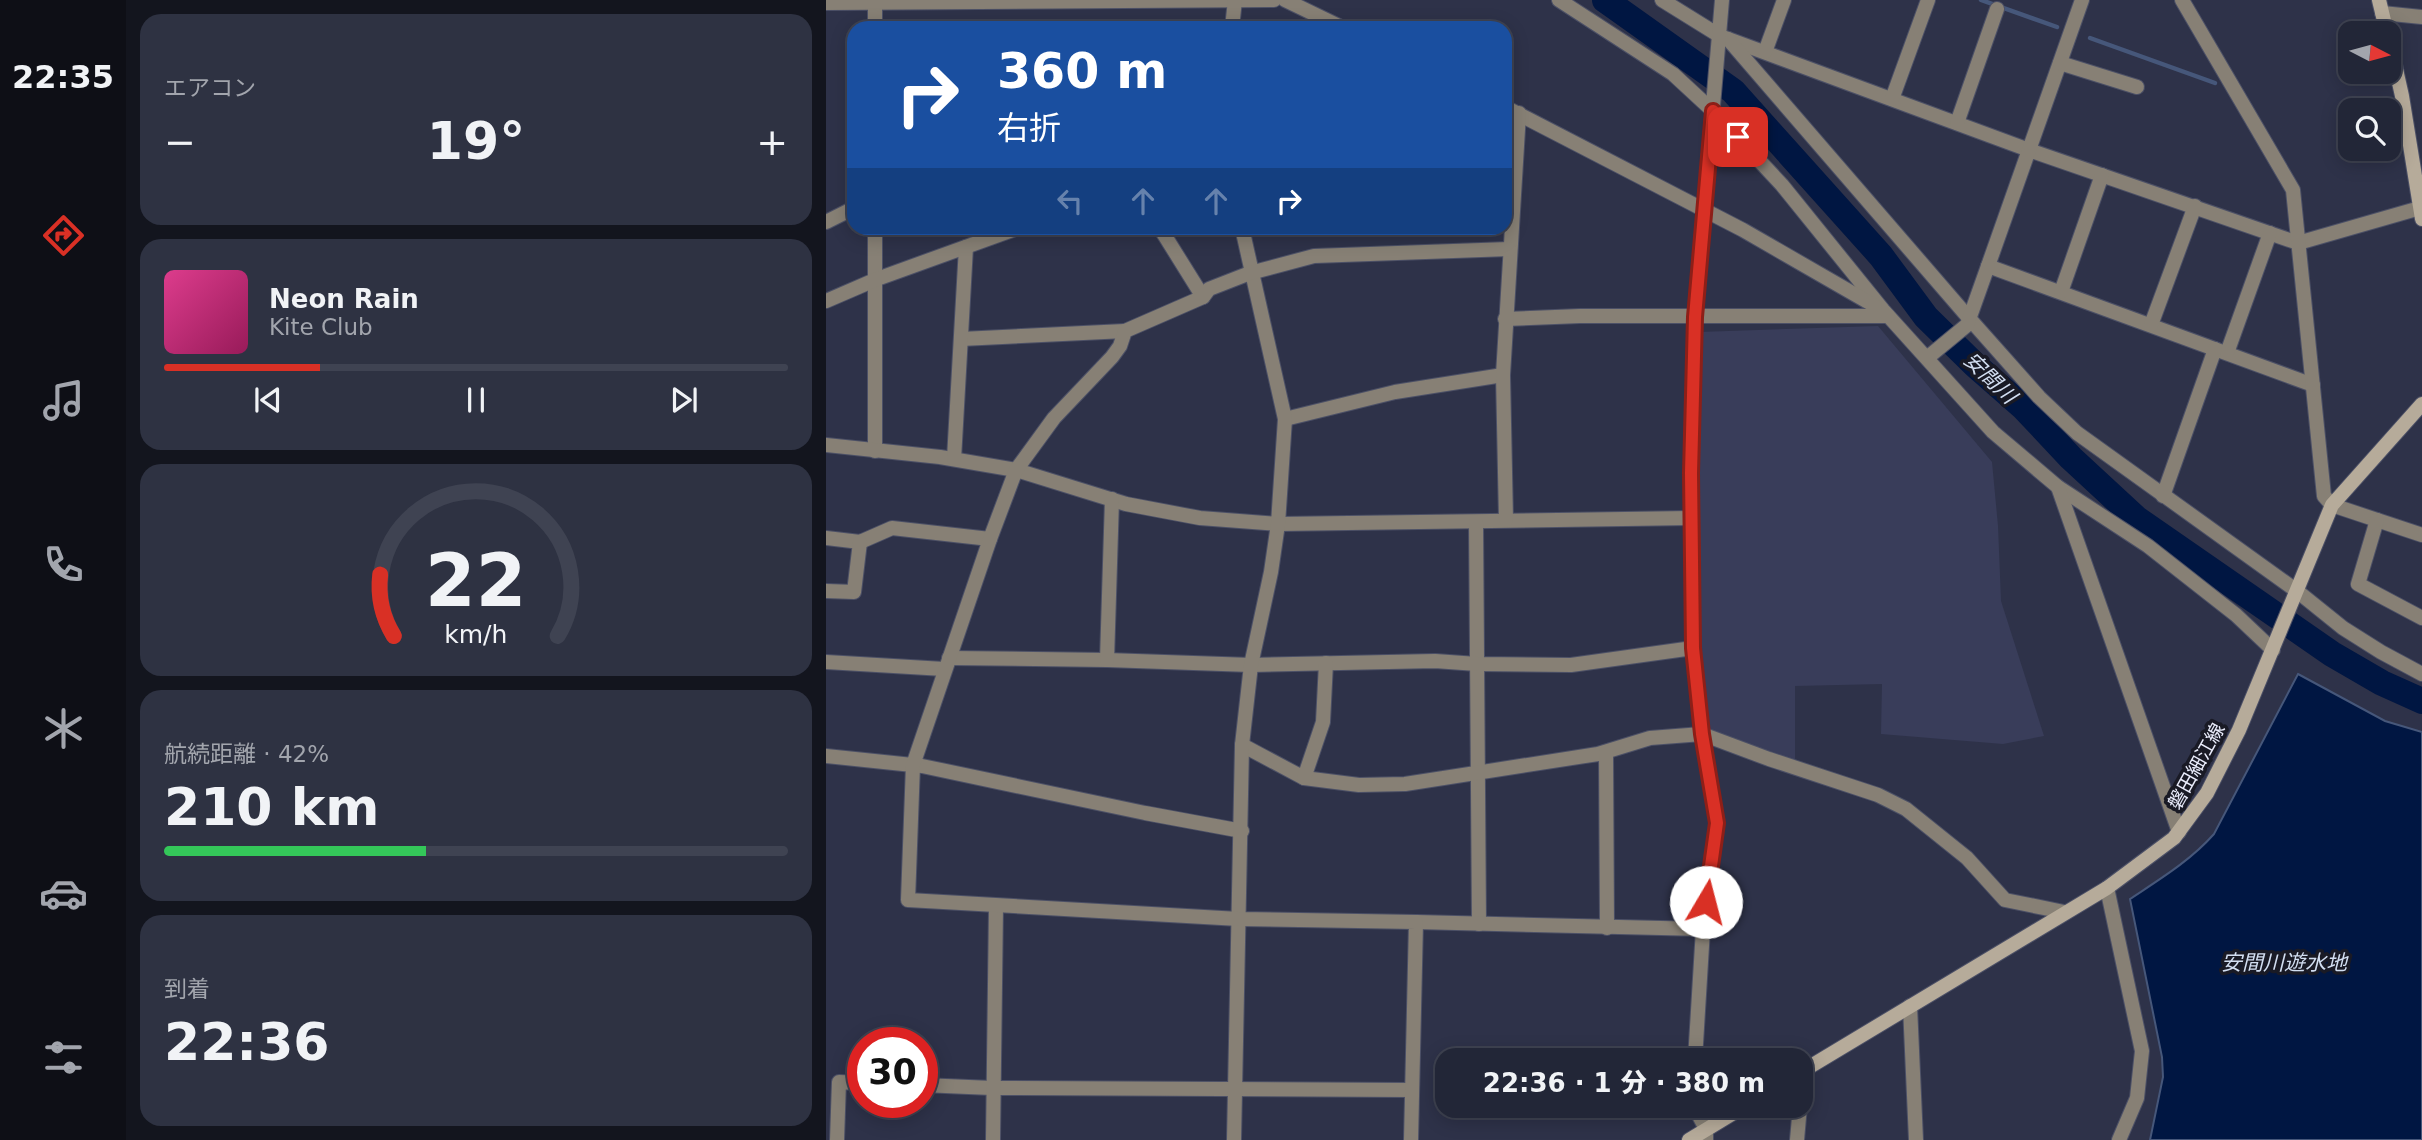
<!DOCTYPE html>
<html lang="ja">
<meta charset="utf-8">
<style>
body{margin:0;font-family:"DejaVu Sans","Noto Sans JP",sans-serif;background:#2e3242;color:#f1f3f6;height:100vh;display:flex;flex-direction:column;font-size:26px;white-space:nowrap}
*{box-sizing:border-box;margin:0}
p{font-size:23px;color:#a2a5ad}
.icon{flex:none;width:38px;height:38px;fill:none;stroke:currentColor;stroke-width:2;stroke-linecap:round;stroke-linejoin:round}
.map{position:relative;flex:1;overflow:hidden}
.panel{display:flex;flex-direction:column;gap:14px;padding:14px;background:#13151e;width:700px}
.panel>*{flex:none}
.hud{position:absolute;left:21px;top:21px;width:665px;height:214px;border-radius:21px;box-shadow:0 4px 18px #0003,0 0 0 2px #3f4352;background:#1a4fa0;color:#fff;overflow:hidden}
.needle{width:46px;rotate:96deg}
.buttons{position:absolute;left:1512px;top:21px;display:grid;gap:14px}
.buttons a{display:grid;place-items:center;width:63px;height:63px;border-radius:14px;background:#222637;box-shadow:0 4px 18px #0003,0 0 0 2px #3f4352;font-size:35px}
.speed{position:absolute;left:21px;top:1027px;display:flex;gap:14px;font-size:35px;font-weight:700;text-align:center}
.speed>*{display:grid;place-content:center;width:91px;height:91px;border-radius:50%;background:#222637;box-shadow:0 4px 18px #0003,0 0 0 2px #3f4352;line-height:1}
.speed .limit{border:10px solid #d22;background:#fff;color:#111}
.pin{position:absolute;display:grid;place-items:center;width:60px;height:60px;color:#fff;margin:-30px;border-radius:14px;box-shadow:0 4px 10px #0006}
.me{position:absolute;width:77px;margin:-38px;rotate:8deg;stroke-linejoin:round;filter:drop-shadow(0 0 5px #0008)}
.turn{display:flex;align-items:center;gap:24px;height:147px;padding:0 35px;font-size:32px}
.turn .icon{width:91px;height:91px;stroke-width:2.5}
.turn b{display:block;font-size:49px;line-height:60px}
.lanes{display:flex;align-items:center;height:66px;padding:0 35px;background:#0003;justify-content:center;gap:35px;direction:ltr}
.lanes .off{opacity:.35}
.big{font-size:52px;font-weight:800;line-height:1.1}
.panel .tile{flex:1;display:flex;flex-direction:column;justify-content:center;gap:10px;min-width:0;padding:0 24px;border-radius:21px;background:#2e3242}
.panel .dial{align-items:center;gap:0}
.dial svg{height:182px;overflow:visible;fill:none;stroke:#3f4352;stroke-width:7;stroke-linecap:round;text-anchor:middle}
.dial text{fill:#f1f3f6;stroke:none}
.song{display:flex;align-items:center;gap:21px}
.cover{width:84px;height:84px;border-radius:10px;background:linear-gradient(135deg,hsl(330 70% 55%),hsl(330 70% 35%))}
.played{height:7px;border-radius:4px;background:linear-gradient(90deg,#d93025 25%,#3f4352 25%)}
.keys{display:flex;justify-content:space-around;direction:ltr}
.heat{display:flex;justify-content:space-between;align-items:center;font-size:38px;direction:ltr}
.charge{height:10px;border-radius:5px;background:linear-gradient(90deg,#34c759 42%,#3f4352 0)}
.trip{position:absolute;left:609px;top:1048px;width:378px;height:70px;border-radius:21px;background:#222637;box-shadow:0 4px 18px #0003,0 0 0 2px #3f4352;font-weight:800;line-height:70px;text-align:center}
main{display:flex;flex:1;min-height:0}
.dock{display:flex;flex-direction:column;width:126px;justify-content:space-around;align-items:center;background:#0e0f16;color:#a2a5ad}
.dock .icon{width:49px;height:49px}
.dock .active{color:#d93025}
.dock b{font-size:32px;color:#f1f3f6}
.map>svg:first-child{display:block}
.built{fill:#393d5a}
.water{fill:#001642;stroke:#46577a;stroke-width:2}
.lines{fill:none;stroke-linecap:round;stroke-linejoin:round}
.stream{stroke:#46577a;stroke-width:4.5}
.river{stroke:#001642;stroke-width:26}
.street-casing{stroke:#4c5066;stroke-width:16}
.secondary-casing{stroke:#4c5066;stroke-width:16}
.street{stroke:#878075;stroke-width:14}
.secondary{stroke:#b6ab9a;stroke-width:14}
.route-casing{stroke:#8d1f18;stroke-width:18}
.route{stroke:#d93025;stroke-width:12}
.labels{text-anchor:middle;stroke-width:7;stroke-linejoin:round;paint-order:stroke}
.street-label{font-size:19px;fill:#ebeefd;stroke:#191a25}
.water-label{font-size:21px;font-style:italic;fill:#d2def1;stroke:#191a25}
</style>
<main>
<nav class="dock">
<b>22:35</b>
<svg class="icon active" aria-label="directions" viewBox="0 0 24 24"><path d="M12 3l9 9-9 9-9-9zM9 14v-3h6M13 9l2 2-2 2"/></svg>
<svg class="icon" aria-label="music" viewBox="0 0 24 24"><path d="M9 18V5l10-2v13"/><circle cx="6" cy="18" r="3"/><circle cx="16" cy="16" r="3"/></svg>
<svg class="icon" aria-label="phone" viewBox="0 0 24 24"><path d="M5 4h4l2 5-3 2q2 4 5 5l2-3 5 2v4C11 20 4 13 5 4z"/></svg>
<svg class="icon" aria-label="climate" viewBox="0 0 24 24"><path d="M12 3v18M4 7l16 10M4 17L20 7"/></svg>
<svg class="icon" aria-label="car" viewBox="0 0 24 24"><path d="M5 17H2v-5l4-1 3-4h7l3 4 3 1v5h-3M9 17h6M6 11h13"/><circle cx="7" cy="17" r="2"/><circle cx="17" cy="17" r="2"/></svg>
<svg class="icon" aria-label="filters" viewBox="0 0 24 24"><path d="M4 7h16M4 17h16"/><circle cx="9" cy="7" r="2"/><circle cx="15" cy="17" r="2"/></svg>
</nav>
<section class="panel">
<div class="tile"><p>エアコン</p>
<div class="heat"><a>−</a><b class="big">19°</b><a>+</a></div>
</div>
<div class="tile">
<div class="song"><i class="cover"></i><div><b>Neon Rain</b><p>Kite Club</p></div></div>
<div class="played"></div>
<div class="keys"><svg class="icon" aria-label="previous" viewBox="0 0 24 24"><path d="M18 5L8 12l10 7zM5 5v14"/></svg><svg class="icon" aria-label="pause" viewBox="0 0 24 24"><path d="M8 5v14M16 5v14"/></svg><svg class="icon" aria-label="next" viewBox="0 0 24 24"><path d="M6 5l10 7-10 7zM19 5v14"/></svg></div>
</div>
<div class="tile dial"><svg viewBox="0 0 100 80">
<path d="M14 69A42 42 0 1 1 86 69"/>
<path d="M14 69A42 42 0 0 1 8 42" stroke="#d93025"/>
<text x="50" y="56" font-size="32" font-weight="700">22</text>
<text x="50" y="72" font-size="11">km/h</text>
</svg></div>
<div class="tile"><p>航続距離 · 42%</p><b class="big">210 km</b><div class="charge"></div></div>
<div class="tile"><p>到着</p><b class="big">22:36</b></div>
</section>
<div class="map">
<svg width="1596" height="1140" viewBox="0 0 1596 1140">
<rect width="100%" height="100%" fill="#2e3249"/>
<polygon class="built" points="1052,326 1166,462 1172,526 1175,601 1218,736 1177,744 1055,734 1056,684 969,686 969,763 875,729 873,332"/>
<path class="water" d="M 1472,674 L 1559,721 L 1596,732 L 1596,1140 L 1324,1140 L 1337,1077 L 1336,1057 L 1304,899 C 1334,879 1364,861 1388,834 Z"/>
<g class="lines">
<g class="stream">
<polyline points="1155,0 1231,27"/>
<polyline points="1264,38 1389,83"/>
</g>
<polyline class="river" points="779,0 907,91 1055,256 1100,317 1149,365 1198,408 1245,458 1311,519 1506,654 1556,683 1596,701"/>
<g class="street-casing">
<g id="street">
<polyline points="49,0 49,28"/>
<polyline points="459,0 517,28"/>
<polyline points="733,0 847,74 887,111 956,185 1057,310 1167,432 1232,487 1322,546 1410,615 1447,650"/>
<polyline points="836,0 894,36 1203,150 1472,243 1594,208"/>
<polyline points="1256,0 1162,266 1487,385"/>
<polyline points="1356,0 1467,190 1498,496 1506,505 1596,535"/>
<polyline points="0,3 448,0"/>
<polyline points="1556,13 1596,17"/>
<polyline points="406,28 409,0"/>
<polyline points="902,39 1142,317 1213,397 1251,433 1471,591 1517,628 1555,652 1596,674"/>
<polyline points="939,52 958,0"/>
<polyline points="1234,63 1311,87"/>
<polyline points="1066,99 1102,0"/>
<polyline points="679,107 917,230 1049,306"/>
<polyline points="1131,123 1171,9"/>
<polyline points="0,222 28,208"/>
<polyline points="49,228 49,451"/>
<polyline points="334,228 377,297"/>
<polyline points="1235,292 1276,175"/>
<polyline points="0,301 51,279 192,228"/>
<polyline points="679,319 754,316 1062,316"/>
<polyline points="1325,325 1369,206"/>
<polyline points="135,339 299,331"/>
<polyline points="1401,353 1444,233"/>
<polyline points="1101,358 1141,325 1162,266"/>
<polyline points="459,419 569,392 677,375"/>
<polyline points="0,445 114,457 190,470 300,504 374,518 452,524 865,518"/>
<polyline points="128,459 140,247"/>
<polyline points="1232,487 1353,832"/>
<polyline points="1337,496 1389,349"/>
<polyline points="680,520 677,375 693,113"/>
<polyline points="1551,520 1532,584 1596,618"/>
<polyline points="650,522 653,924"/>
<polyline points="0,538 34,542 66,528 164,539"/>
<polyline points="0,591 28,592 34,542"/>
<polyline points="123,658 281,660 425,665 609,661 651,664 745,665 867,648"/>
<polyline points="281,660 286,499"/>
<polyline points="0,662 118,669"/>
<polyline points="416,745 478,778 533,785 579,784 772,754 824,738 876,734 943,759 1052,795 1080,809 1141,858 1179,900 1238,912"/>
<polyline points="780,752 781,928"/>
<polyline points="0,756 96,766 319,813 416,831"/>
<polyline points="478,778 497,722 500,663"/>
<polyline points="1281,888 1316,1051 1311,1098 1293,1140"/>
<polyline points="590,922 877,929"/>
<polyline points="1084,1006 1090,1140"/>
<polyline points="869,1060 877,929 891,823 876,734 867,648 865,473 869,317 896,0"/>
<polyline points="96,1085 166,1088 586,1090"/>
<polyline points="975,1092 976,1072"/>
<polyline points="868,1106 880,1129 880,1140"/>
<polyline points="11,1140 13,1082 37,1083"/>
<polyline points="167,1140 170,906"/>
<polyline points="408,1140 416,745 425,665 445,572 452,524 459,419 416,228"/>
<polyline points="585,1140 590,922 413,919 82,900 87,765 164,539 190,470 228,418 286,357 294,346 299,331 377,297 383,289 424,273 488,256 683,249"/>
<polyline points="971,1140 974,1106"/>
</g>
</g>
<g class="secondary-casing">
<g id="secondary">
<polyline points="1553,0 1561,33"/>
<polyline points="1563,38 1576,96 1596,219"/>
<polyline points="975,1072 1281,888 1348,838 1381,793 1413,730 1506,505 1596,404"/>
<polyline points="863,1140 919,1106"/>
</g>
</g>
<use href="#street" class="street"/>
<use href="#secondary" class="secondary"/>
</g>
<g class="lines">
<g class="route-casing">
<polyline id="route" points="880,902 891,823 876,734 867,648 865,473 869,317 887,111 912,137"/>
</g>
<use href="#route" class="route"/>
</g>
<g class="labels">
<g class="street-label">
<text transform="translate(1370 766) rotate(-61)" y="7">磐田細江線</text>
</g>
<g class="water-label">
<text transform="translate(1164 378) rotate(44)" y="7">安間川</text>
<text x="1458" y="970">安間川遊水地</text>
</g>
</g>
</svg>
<div class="buttons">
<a><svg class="needle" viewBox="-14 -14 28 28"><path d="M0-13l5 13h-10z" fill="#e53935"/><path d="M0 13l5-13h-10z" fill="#a2a5ad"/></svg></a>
<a><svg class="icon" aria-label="search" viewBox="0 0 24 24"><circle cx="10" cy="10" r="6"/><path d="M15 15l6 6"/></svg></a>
</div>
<div class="speed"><div class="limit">30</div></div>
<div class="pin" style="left:912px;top:137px;background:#d93025"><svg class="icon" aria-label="arrive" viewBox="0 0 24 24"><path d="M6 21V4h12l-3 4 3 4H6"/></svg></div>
<svg class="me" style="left:880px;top:902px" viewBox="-20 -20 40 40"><circle r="19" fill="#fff"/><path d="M0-13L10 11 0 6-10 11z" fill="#d93025"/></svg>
<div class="trip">22:36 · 1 分 · 380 m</div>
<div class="hud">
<div class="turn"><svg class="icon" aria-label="right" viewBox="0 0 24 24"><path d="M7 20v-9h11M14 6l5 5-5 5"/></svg><div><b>360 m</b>右折</div></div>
<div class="lanes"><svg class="icon off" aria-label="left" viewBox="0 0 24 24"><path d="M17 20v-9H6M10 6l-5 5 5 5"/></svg><svg class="icon off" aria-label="ahead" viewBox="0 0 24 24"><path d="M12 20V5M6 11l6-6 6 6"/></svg><svg class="icon off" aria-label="ahead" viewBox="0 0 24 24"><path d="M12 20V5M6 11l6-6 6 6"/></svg><svg class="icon" aria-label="right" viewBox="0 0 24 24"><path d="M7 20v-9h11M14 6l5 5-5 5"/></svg></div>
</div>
</div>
</main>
